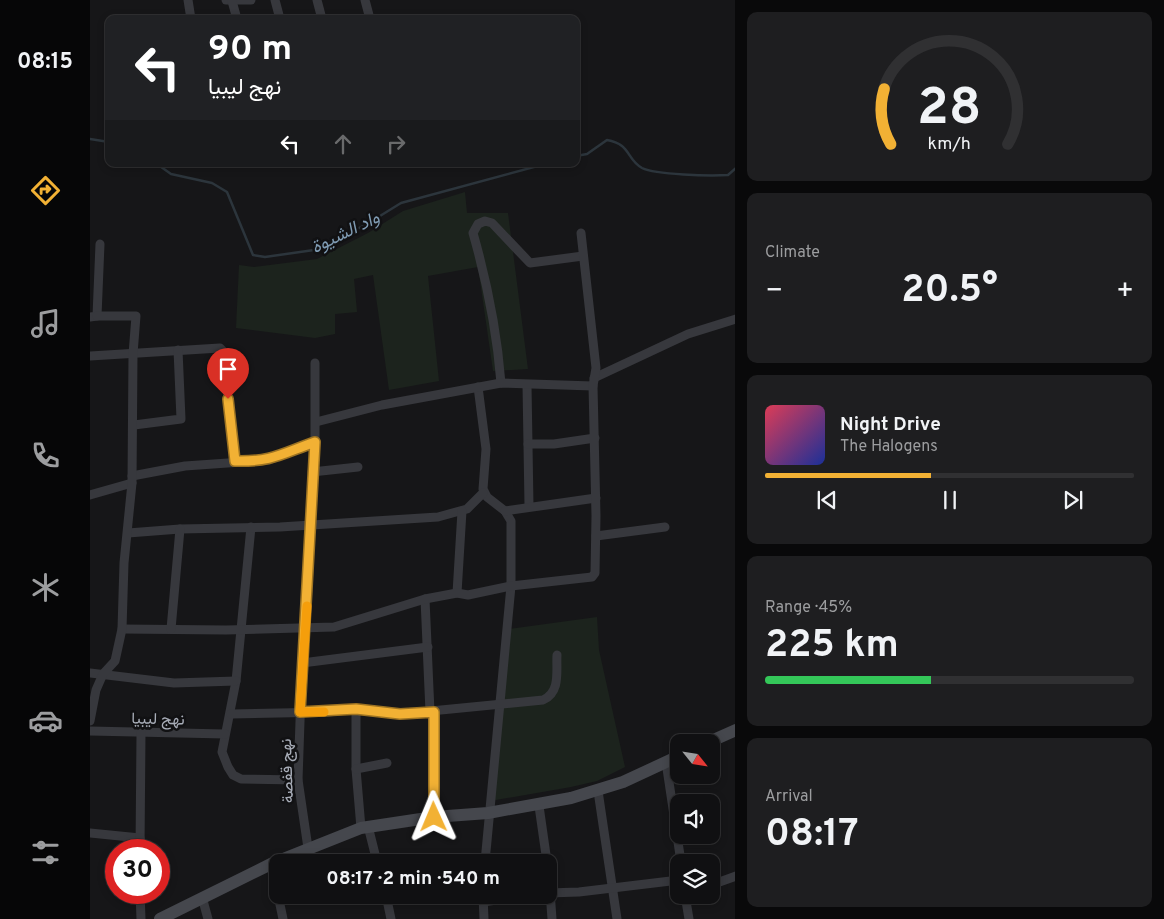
<!DOCTYPE html>
<meta charset="utf-8">
<style>
body{margin:0;font-family:Overpass,Vazirmatn,sans-serif;background:#1e1e20;color:#f1f3f6;height:100vh;display:flex;flex-direction:column;font-size:19px;white-space:nowrap}
*{box-sizing:border-box;margin:0}
p{font-size:16px;color:#9c9d9f}
.icon{flex:none;width:28px;height:28px;fill:none;stroke:currentColor;stroke-width:2;stroke-linecap:round;stroke-linejoin:round}
.map{position:relative;flex:1;overflow:hidden}
.panel{display:flex;flex-direction:column;gap:12px;padding:12px;background:#09090a;width:429px}
.panel>*{flex:none}
.hud{position:absolute;left:15px;top:15px;width:475px;height:152px;border-radius:10px;box-shadow:0 2px 8px #0003,0 0 0 1px #303032;background:#202124;color:#fff;overflow:hidden}
.needle{width:32px;rotate:120deg}
.buttons{position:absolute;left:580px;top:734px;display:grid;gap:10px}
.buttons a{display:grid;place-items:center;width:50px;height:50px;border-radius:10px;background:#101012;box-shadow:0 2px 8px #0003,0 0 0 1px #303032;font-size:25px}
.speed{position:absolute;left:15px;top:839px;display:flex;gap:10px;font-size:25px;font-weight:700;text-align:center}
.speed>*{display:grid;place-content:center;width:65px;height:65px;border-radius:50%;background:#101012;box-shadow:0 2px 8px #0003,0 0 0 1px #303032;line-height:1}
.speed .limit{border:8px solid #d22;background:#fff;color:#111}
.pin{position:absolute;display:grid;place-items:center;width:42px;height:42px;color:#fff;margin:-51px -21px;border-radius:50% 50% 50% 0;rotate:-45deg;box-shadow:0 0 5px #0007}
.pin .icon{rotate:45deg}
.me{position:absolute;width:55px;margin:-28px;rotate:359deg;stroke-linejoin:round;filter:drop-shadow(0 0 4px #0008)}
.turn{display:flex;align-items:center;gap:18px;height:105px;padding:0 20px;font-size:22px}
.turn .icon{width:65px;height:65px;stroke-width:2.5}
.turn b{display:block;font-size:35px;line-height:42px}
.lanes{display:flex;align-items:center;height:48px;padding:0 20px;background:#0003;justify-content:center;gap:25px;direction:ltr}
.lanes .off{opacity:.35}
.big{font-size:38px;font-weight:700;line-height:1.1}
.panel .card{flex:1;display:flex;flex-direction:column;justify-content:center;gap:8px;min-width:0;padding:0 18px;border-radius:10px;background:#1e1e20}
.panel .dial{align-items:center;gap:0}
.dial svg{height:130px;overflow:visible;fill:none;stroke:#303032;stroke-width:7;stroke-linecap:round;text-anchor:middle}
.dial text{fill:#f1f3f6;stroke:none}
.song{display:flex;align-items:center;gap:15px}
.cover{width:60px;height:60px;border-radius:8px;background:linear-gradient(135deg,hsl(350 70% 55%),hsl(230 70% 35%))}
.played{height:5px;border-radius:2px;background:linear-gradient(90deg,#f2b134 45%,#303032 45%)}
.keys{display:flex;justify-content:space-around;direction:ltr}
.heat{display:flex;justify-content:space-between;align-items:center;font-size:28px;direction:ltr}
.charge{height:8px;border-radius:4px;background:linear-gradient(90deg,#34c759 45%,#303032 0)}
.trip{position:absolute;left:179px;top:854px;width:288px;height:50px;border-radius:10px;background:#101012;box-shadow:0 2px 8px #0003,0 0 0 1px #303032;font-weight:700;line-height:50px;text-align:center}
main{display:flex;flex:1;min-height:0}
.menu{display:flex;flex-direction:column;width:90px;justify-content:space-around;align-items:center;background:#060607;color:#9c9d9f}
.menu .icon{width:35px;height:35px}
.menu .current{color:#f2b134}
.menu b{font-size:22px;color:#f1f3f6}
.map>svg:first-child{display:block}
.green{fill:#1c231d}
.lines{fill:none;stroke-linecap:round;stroke-linejoin:round}
.stream{stroke:#2c353c;stroke-width:2.5}
.minor{stroke:#37383d;stroke-width:9}
.secondary{stroke:#45474d;stroke-width:12}
.route-casing{stroke:#9d7322;stroke-width:12}
.route{stroke:#f2b134;stroke-width:9}
.slow{stroke:#f59e0b;stroke-width:9}
.labels{text-anchor:middle;stroke-width:5;stroke-linejoin:round;paint-order:stroke}
.street-label{font-size:16px;fill:#a8adb8;stroke:#111113}
.water-label{font-size:18px;font-style:italic;fill:#7f9bb3;stroke:#111113}
</style>
<main>
<nav class="menu">
<b>08:15</b>
<svg class="icon current" aria-label="directions" viewBox="0 0 24 24"><path d="M12 3l9 9-9 9-9-9zM9 14v-3h6M13 9l2 2-2 2"/></svg>
<svg class="icon" aria-label="music" viewBox="0 0 24 24"><path d="M9 18V5l10-2v13"/><circle cx="6" cy="18" r="3"/><circle cx="16" cy="16" r="3"/></svg>
<svg class="icon" aria-label="phone" viewBox="0 0 24 24"><path d="M5 4h4l2 5-3 2q2 4 5 5l2-3 5 2v4C11 20 4 13 5 4z"/></svg>
<svg class="icon" aria-label="climate" viewBox="0 0 24 24"><path d="M12 3v18M4 7l16 10M4 17L20 7"/></svg>
<svg class="icon" aria-label="car" viewBox="0 0 24 24"><path d="M5 17H2v-5l4-1 3-4h7l3 4 3 1v5h-3M9 17h6M6 11h13"/><circle cx="7" cy="17" r="2"/><circle cx="17" cy="17" r="2"/></svg>
<svg class="icon" aria-label="filters" viewBox="0 0 24 24"><path d="M4 7h16M4 17h16"/><circle cx="9" cy="7" r="2"/><circle cx="15" cy="17" r="2"/></svg>
</nav>
<div class="map">
<svg width="646" height="919" viewBox="0 0 646 919">
<rect width="100%" height="100%" fill="#161618"/>
<g class="green">
<polygon points="375,192 377,213 418,213 438,369 403,371 388,267 338,276 349,381 299,390 283,275 264,279 267,312 245,314 245,334 225,338 146,328 149,265 164,267 227,259 278,233 313,211"/>
<polygon points="507,617 509,650 535,767 507,781 481,787 400,801 419,629"/>
</g>
<g class="lines">
<g class="stream">
<polyline points="0,139 19,142"/>
<path d="M 486,156 L 497,154 L 517,140 C 541,144 536,159 552,168 C 566,175 620,176 638,175 L 646,168"/>
<polyline points="67,164 81,174 122,183 137,192 163,255 175,257 224,250 277,224 311,203 455,164"/>
</g>
<g class="minor">
<polyline points="98,0 101,19"/>
<polyline points="136,0 161,0"/>
<polyline points="185,0 190,19"/>
<polyline points="227,0 232,19"/>
<polyline points="275,0 280,19"/>
<polyline points="142,1 147,19"/>
<polyline points="0,317 7,316 10,244"/>
<polyline points="0,356 130,348 133,351 145,461"/>
<polyline points="504,378 598,334 646,319"/>
<path d="M 411,383 C 407,332 397,282 383,233 L 388,224 L 395,221 L 402,223 L 440,263 L 493,256"/>
<polyline points="437,385 439,506"/>
<polyline points="388,387 396,449 393,489 397,497 415,511 421,521 421,586 395,862"/>
<polyline points="226,422 292,405 411,383 503,386"/>
<polyline points="44,425 91,419 88,350"/>
<polyline points="438,444 464,444 505,438"/>
<polyline points="222,472 268,467"/>
<polyline points="42,476 95,466 179,460 225,441"/>
<polyline points="0,495 42,483"/>
<polyline points="415,511 506,498"/>
<polyline points="161,527 146,681 132,752 138,767 143,775 151,779 208,780"/>
<polyline points="38,533 90,529 190,527 348,517 377,509 393,493"/>
<polyline points="506,536 575,527"/>
<polyline points="367,593 372,511"/>
<polyline points="335,599 340,712"/>
<polyline points="32,629 136,630 244,627 335,599 367,593 378,595 421,586 502,577 505,573 506,516 503,386 506,368 491,233"/>
<polyline points="81,629 90,529"/>
<polyline points="212,663 338,647"/>
<polyline points="0,673 84,683 146,681"/>
<polyline points="266,709 266,769 271,828"/>
<polyline points="343,712 344,817"/>
<path d="M 141,714 L 239,712 L 266,709 L 310,714 L 453,700 C 471,692 466,671 467,655"/>
<polyline points="0,721 6,690 13,674 25,661 32,629 34,563 42,483 43,354 46,316 7,316"/>
<polyline points="0,731 135,734"/>
<polyline points="576,762 591,862"/>
<polyline points="266,769 297,763"/>
<polyline points="508,791 527,919"/>
<polyline points="449,806 457,862"/>
<polyline points="278,826 287,862"/>
<polyline points="0,833 50,838"/>
<polyline points="218,848 208,780 212,663 216,629 225,441 225,363"/>
<polyline points="50,850 51,733"/>
<polyline points="183,863 188,889"/>
<polyline points="458,863 462,919"/>
<polyline points="621,885 646,876"/>
<polyline points="50,892 51,919"/>
<polyline points="458,893 489,892 589,880"/>
<polyline points="188,895 193,919"/>
<polyline points="296,895 301,919"/>
<polyline points="393,895 394,919"/>
<polyline points="595,895 599,919"/>
<polyline points="112,897 118,919"/>
<polyline points="393,902 440,895"/>
</g>
<g class="secondary">
<polyline points="619,742 646,730"/>
<polyline points="70,919 183,863 271,828 344,817 398,813 481,798 533,782 589,756"/>
</g>
</g>
<g class="lines">
<g class="route-casing">
<path id="route" d="M 138,399 L 145,461 C 182,462 191,454 225,442 L 210,712 L 266,709 L 310,714 L 344,712 L 344,817"/>
</g>
<use href="#route" class="route"/>
<polyline class="slow" points="217,606 210,712 234,712"/>
</g>
<g class="labels">
<g class="street-label">
<text transform="translate(68 718) rotate(1)" y="6">نهج ليبيا</text>
<text transform="translate(196 771) rotate(-92)" y="6">نهج قفصة</text>
</g>
<g class="water-label">
<text transform="translate(255 232) rotate(-26)" y="6">واد الشيوة</text>
</g>
</g>
</svg>
<div class="buttons">
<a><svg class="needle" viewBox="-14 -14 28 28"><path d="M0-13l5 13h-10z" fill="#e53935"/><path d="M0 13l5-13h-10z" fill="#9c9d9f"/></svg></a>
<a><svg class="icon" aria-label="sound" viewBox="0 0 24 24"><path d="M4 9h4l5-4v14l-5-4H4zM17 9q2 3 0 6"/></svg></a>
<a><svg class="icon" aria-label="layers" viewBox="0 0 24 24"><path d="M12 4l9 5-9 5-9-5zM3 14l9 5 9-5"/></svg></a>
</div>
<div class="speed"><div class="limit">30</div></div>
<div class="pin" style="left:138px;top:399px;background:#d93025"><svg class="icon" aria-label="arrive" viewBox="0 0 24 24"><path d="M6 21V4h12l-3 4 3 4H6"/></svg></div>
<svg class="me" style="left:344px;top:817px" viewBox="-20 -20 40 40"><path d="M0-17L14 15 0 8-14 15z" fill="#f2b134" stroke="#fff" stroke-width="4"/></svg>
<div class="trip">08:17 · 2 min · 540 m</div>
<div class="hud">
<div class="turn"><svg class="icon" aria-label="left" viewBox="0 0 24 24"><path d="M17 20v-9H6M10 6l-5 5 5 5"/></svg><div><b>90 m</b>نهج ليبيا</div></div>
<div class="lanes"><svg class="icon" aria-label="left" viewBox="0 0 24 24"><path d="M17 20v-9H6M10 6l-5 5 5 5"/></svg><svg class="icon off" aria-label="ahead" viewBox="0 0 24 24"><path d="M12 20V5M6 11l6-6 6 6"/></svg><svg class="icon off" aria-label="right" viewBox="0 0 24 24"><path d="M7 20v-9h11M14 6l5 5-5 5"/></svg></div>
</div>
</div>
<section class="panel">
<div class="card dial"><svg viewBox="0 0 100 80">
<path d="M14 69A42 42 0 1 1 86 69"/>
<path d="M14 69A42 42 0 0 1 10 35" stroke="#f2b134"/>
<text x="50" y="56" font-size="32" font-weight="700">28</text>
<text x="50" y="72" font-size="11">km/h</text>
</svg></div>
<div class="card"><p>Climate</p>
<div class="heat"><a>−</a><b class="big">20.5°</b><a>+</a></div>
</div>
<div class="card">
<div class="song"><i class="cover"></i><div><b>Night Drive</b><p>The Halogens</p></div></div>
<div class="played"></div>
<div class="keys"><svg class="icon" aria-label="previous" viewBox="0 0 24 24"><path d="M18 5L8 12l10 7zM5 5v14"/></svg><svg class="icon" aria-label="pause" viewBox="0 0 24 24"><path d="M8 5v14M16 5v14"/></svg><svg class="icon" aria-label="next" viewBox="0 0 24 24"><path d="M6 5l10 7-10 7zM19 5v14"/></svg></div>
</div>
<div class="card"><p>Range · 45%</p><b class="big">225 km</b><div class="charge"></div></div>
<div class="card"><p>Arrival</p><b class="big">08:17</b></div>
</section>
</main>
